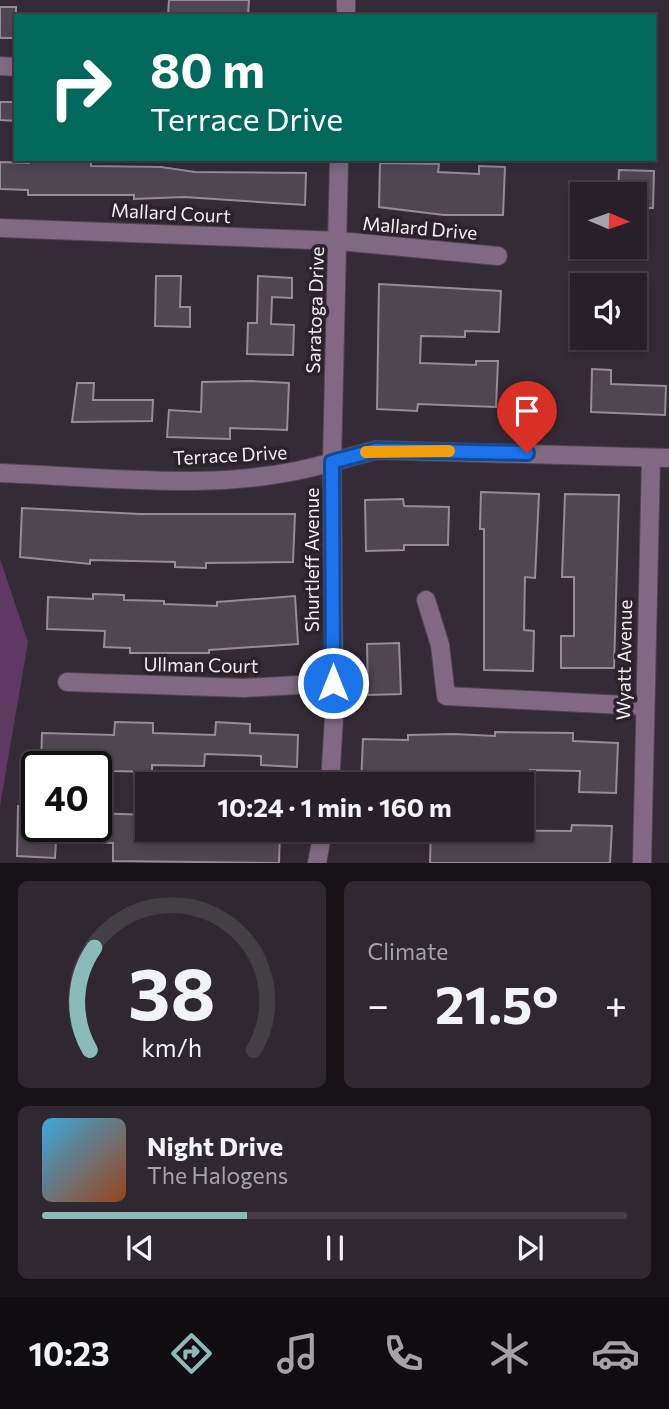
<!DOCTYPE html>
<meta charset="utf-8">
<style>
body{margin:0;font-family:Commissioner,sans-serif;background:#302830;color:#f1f3f6;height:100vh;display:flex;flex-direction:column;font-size:26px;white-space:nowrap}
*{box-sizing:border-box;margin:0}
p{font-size:23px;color:#a5a3a8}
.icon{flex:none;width:38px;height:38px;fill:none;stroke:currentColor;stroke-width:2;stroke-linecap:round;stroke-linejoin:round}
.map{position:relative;height:863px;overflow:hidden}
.panel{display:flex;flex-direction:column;gap:18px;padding:18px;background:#161216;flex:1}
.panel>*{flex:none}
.guide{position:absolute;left:14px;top:14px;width:642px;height:147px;border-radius:0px;box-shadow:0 4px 10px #0003,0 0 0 2px #443e45;background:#00695c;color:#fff;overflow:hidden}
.needle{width:46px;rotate:92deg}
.controls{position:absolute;left:570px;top:182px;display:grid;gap:14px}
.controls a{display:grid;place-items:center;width:77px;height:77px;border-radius:0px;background:#282028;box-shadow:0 4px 10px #0003,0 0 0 2px #443e45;font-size:35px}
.speed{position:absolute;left:21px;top:751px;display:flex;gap:14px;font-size:35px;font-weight:700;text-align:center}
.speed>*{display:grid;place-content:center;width:91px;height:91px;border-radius:50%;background:#282028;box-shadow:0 4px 10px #0003,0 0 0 2px #443e45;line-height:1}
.speed .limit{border:4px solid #111;border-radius:10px;background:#fff;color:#111}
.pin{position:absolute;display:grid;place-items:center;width:60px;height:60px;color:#fff;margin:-72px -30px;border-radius:50% 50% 50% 0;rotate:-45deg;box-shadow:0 0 7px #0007}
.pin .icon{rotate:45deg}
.me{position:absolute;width:77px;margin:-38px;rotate:0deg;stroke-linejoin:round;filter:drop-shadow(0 0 5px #0008)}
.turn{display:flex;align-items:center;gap:24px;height:147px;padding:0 21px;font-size:32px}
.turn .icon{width:91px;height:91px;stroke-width:2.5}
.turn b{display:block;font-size:49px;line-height:60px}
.big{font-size:52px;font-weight:700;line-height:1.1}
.panel .widget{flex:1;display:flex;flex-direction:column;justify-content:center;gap:10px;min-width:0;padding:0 24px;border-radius:10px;background:#302830}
.panel .dial{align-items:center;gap:0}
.dial svg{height:182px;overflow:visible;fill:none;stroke:#443e45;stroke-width:7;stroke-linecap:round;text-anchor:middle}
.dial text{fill:#f1f3f6;stroke:none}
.song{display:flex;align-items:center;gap:21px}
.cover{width:84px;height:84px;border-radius:10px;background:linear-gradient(135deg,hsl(200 70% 55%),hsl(20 70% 35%))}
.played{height:7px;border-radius:4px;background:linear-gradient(90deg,#8bbbb9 35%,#443e45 35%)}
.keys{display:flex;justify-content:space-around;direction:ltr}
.heat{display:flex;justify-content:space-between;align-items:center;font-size:38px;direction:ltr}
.panel .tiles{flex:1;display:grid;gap:18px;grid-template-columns:1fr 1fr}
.widget:last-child{grid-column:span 2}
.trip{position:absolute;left:135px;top:772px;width:399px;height:70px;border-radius:0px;background:#282028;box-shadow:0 4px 10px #0003,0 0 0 2px #443e45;font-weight:700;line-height:70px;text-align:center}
.tab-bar{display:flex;height:112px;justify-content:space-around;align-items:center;background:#100d10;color:#a5a3a8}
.tab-bar .icon{width:49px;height:49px}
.tab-bar .selected{color:#8bbbb9}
.tab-bar b{font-size:32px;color:#f1f3f6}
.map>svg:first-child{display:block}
.green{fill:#5e3a62}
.building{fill:#4f4651;stroke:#968b97;stroke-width:2}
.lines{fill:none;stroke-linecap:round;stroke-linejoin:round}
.minor-casing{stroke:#504651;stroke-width:20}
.tertiary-casing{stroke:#504651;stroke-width:20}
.minor{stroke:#816983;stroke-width:18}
.tertiary{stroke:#816983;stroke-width:18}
.route-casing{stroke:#114b97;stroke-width:18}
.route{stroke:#1a73e8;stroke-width:12}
.slow{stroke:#f59e0b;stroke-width:12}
.labels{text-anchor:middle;stroke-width:7;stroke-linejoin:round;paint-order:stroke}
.street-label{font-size:19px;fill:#f4eef4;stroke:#2b222c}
</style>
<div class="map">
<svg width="669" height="863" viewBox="0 0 669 863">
<rect width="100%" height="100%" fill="#352b36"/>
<polygon class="green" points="0,559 28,642 0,806"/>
<g class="building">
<polygon points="169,0 249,0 248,16 168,16"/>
<rect x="0" y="7" width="16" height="31"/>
<polygon points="0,102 16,102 16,121 0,120"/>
<polygon points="29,159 91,160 91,166 161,167 195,172 306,173 305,205 184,197 134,199 134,195 28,195 28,190 0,189 0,162 29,163"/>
<polygon points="380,163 439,164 438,172 479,174 479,166 505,167 503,215 444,215 379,207"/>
<polygon points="619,170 654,171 653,208 635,208 635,194 618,194"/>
<polygon points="156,276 181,276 180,307 190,307 190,327 155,326"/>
<polygon points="258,276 292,278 292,298 272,297 271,324 294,325 293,355 247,354 248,323 257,323"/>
<polygon points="379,284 501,291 499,332 465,331 465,337 421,336 420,363 476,365 476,361 498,361 496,407 418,404 417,411 377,409"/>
<polygon points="592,369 611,370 611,384 666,386 665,415 591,412"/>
<polygon points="251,381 289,383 287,430 230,428 230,439 167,437 169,410 201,412 202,382"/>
<polygon points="77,383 94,383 93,400 153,400 152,421 72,422"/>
<polygon points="481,492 539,494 535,578 525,577 524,630 534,631 533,671 484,670 484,529 480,529"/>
<polygon points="565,494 619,495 614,668 561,668 561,636 574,636 574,577 562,577"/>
<polygon points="403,499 404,506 449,507 448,545 404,545 404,550 366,551 365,500"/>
<polygon points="22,508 140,514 295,514 293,562 206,563 206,568 175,567 175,562 90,560 90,564 20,557"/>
<polygon points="93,594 124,595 124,600 164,601 164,604 217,606 217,602 295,596 298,644 209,650 209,653 130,653 130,648 104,647 105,631 47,629 48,597 93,599"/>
<polygon points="399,643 401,694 368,695 367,644"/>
<polygon points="115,722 153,723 153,733 215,735 216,722 250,724 250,733 298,735 297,767 261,765 261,756 205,754 204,766 152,765 152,772 113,771 113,766 41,766 42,733 114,735"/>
<polygon points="495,732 573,733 573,741 618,743 616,793 579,792 580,771 530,770 530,775 482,773 482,784 361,784 363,739 408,740 408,735 454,734 495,736"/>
<polygon points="18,806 37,807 37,826 96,826 96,813 147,815 148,831 192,833 192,841 245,843 246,830 280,830 279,863 113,861 113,843 56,841 55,858 17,856"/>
<polygon points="572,825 612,826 610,863 430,863 431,830 571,831"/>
</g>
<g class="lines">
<g class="minor-casing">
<g id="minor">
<polyline points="346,16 346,0"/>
<polyline points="0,66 16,67"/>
<polyline points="0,228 339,241 498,256"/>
<path d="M 0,473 C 109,477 227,494 332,462 L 339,159"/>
<polyline points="426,600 440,645 446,696 644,706"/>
<polyline points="67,682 244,688 333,683"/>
<polyline points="642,863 651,458"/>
</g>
</g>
<g class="tertiary-casing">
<g id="tertiary">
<polyline points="330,784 334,717 332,462 376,450 669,458"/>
<polyline points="317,863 323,830"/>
</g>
</g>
<use href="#minor" class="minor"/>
<use href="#tertiary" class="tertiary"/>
</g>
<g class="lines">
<g class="route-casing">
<polyline id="route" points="333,683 332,462 376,450 527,453"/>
</g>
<use href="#route" class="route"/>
<polyline class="slow" points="366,452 449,451"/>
</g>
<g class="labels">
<g class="street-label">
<text transform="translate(171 213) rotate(3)" y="7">Mallard Court</text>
<text transform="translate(420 228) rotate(5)" y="7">Mallard Drive</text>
<text transform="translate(315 310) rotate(-88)" y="7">Saratoga Drive</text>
<text transform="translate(230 455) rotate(-3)" y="7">Terrace Drive</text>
<text transform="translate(312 560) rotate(-90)" y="7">Shurtleff Avenue</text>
<text transform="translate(624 660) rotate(-89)" y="7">Wyatt Avenue</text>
<text transform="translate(201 665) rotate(1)" y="7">Ullman Court</text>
</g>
</g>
</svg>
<div class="controls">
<a><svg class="needle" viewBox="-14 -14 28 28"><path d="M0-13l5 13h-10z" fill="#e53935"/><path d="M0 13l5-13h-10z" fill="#a5a3a8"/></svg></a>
<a><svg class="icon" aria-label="sound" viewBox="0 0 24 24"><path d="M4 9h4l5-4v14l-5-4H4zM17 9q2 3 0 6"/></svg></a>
</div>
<div class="speed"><div class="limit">40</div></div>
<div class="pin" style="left:527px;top:453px;background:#d93025"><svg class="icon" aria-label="arrive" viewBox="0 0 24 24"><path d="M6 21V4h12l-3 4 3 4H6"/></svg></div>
<svg class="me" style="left:333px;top:683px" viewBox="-20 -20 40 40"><circle r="17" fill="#1a73e8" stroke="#fff" stroke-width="3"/><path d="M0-11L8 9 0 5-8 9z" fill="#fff"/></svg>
<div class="trip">10:24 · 1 min · 160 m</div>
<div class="guide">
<div class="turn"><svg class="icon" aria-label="right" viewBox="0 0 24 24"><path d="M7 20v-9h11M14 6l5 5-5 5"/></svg><div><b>80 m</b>Terrace Drive</div></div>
</div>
</div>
<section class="panel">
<div class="tiles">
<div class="widget dial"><svg viewBox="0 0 100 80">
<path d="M14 69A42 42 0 1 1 86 69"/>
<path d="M14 69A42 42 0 0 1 16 24" stroke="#8bbbb9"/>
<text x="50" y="56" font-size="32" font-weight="700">38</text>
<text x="50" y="72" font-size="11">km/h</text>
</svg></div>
<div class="widget"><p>Climate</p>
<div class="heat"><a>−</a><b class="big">21.5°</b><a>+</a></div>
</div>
<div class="widget">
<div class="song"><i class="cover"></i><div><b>Night Drive</b><p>The Halogens</p></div></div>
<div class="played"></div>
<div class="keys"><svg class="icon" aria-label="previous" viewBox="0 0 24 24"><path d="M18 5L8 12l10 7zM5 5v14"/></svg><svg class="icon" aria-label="pause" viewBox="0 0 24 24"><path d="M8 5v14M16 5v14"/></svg><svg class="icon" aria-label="next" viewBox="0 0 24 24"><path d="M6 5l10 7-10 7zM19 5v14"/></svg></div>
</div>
</div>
</section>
<nav class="tab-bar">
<b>10:23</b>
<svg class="icon selected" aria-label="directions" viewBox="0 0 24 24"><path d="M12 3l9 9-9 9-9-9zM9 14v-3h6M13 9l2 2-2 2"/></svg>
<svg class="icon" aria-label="music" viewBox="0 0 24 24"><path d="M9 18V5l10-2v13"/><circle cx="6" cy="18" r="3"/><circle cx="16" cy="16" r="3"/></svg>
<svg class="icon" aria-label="phone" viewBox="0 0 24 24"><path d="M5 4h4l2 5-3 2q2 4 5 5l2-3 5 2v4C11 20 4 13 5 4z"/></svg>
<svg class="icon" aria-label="climate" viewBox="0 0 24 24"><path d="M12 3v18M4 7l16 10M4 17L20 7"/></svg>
<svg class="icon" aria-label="car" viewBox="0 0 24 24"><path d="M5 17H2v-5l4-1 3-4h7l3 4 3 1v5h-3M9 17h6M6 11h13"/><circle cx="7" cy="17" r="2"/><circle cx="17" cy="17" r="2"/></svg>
</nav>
